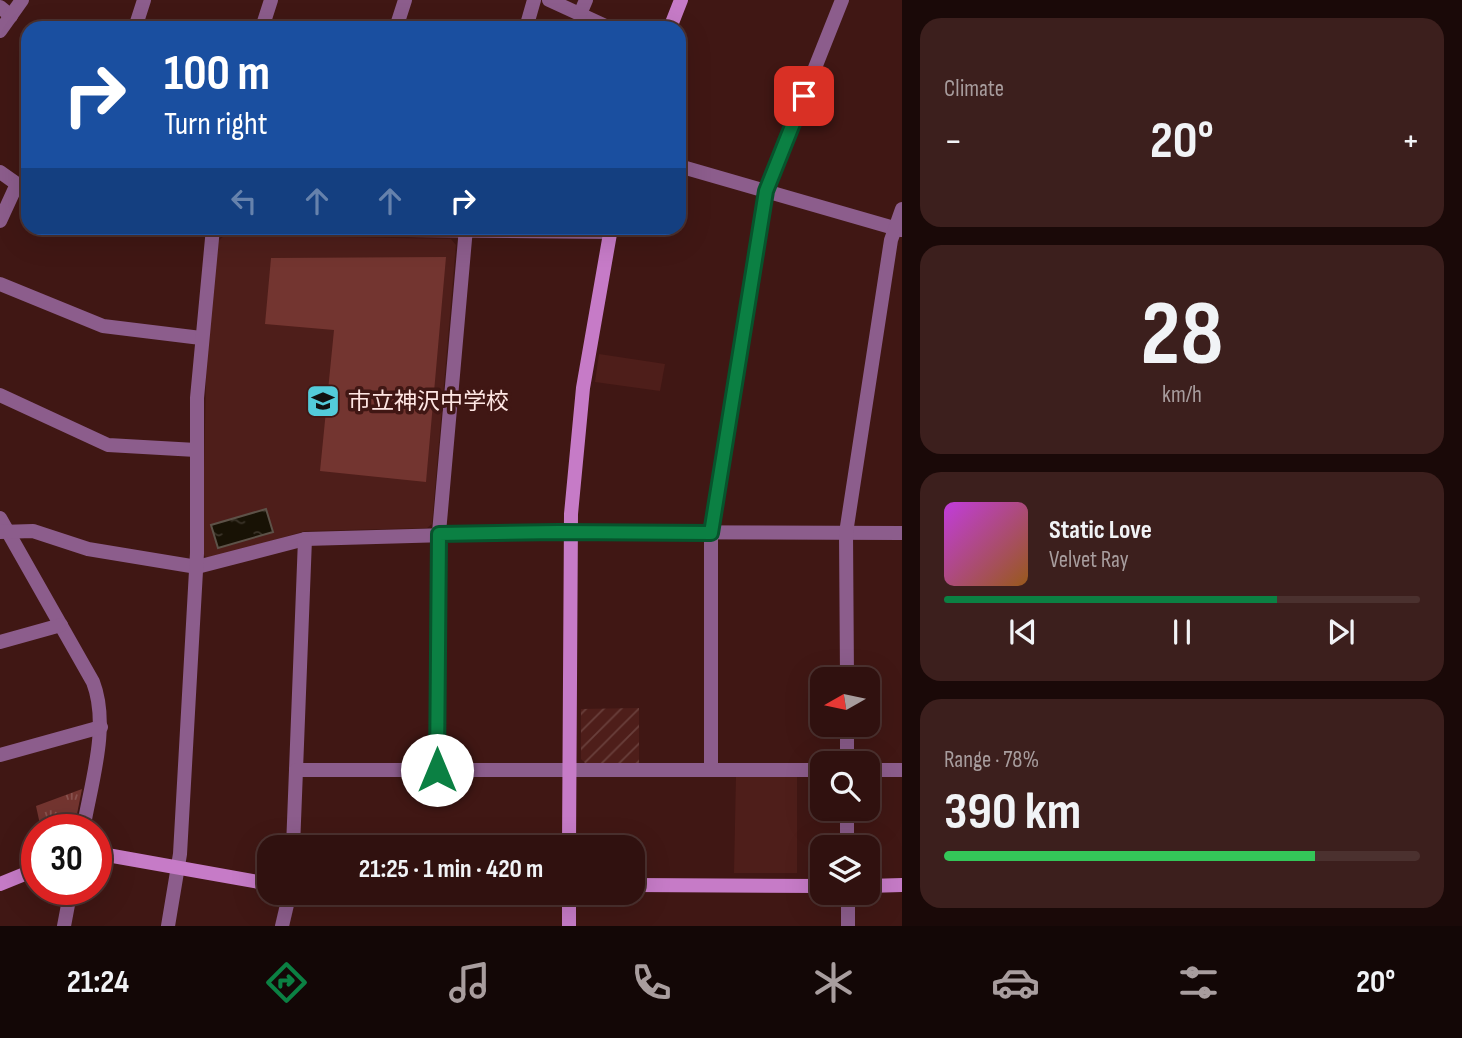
<!DOCTYPE html>
<meta charset="utf-8">
<style>
body{margin:0;font-family:"Sofia Sans Condensed","Noto Sans JP",sans-serif;background:#3c1f1d;color:#f1f3f6;height:100vh;display:flex;flex-direction:column;font-size:26px;white-space:nowrap}
*{box-sizing:border-box;margin:0}
p{font-size:23px;color:#a89d9e}
.icon{flex:none;width:38px;height:38px;fill:none;stroke:currentColor;stroke-width:2;stroke-linecap:round;stroke-linejoin:round}
.map{position:relative;flex:1;overflow:hidden}
.sheet{display:flex;flex-direction:column;gap:18px;padding:18px;background:#1a0908;width:560px}
.sheet>*{flex:none}
.guide{position:absolute;left:21px;top:21px;width:665px;height:214px;border-radius:21px;box-shadow:0 7px 28px #0002,0 0 0 2px #4b312f;background:#1a4fa0;color:#fff;overflow:hidden}
.needle{width:46px;rotate:261deg}
.buttons{position:absolute;left:810px;top:667px;display:grid;gap:14px}
.buttons a{display:grid;place-items:center;width:70px;height:70px;border-radius:14px;background:#30110f;box-shadow:0 7px 28px #0002,0 0 0 2px #4b312f;font-size:35px}
.speed{position:absolute;left:21px;top:814px;display:flex;gap:14px;font-size:35px;font-weight:700;text-align:center}
.speed>*{display:grid;place-content:center;width:91px;height:91px;border-radius:50%;background:#30110f;box-shadow:0 7px 28px #0002,0 0 0 2px #4b312f;line-height:1}
.speed .limit{border:10px solid #d22;background:#fff;color:#111}
.pin{position:absolute;display:grid;place-items:center;width:60px;height:60px;color:#fff;margin:-30px;border-radius:14px;box-shadow:0 4px 10px #0006}
.me{position:absolute;width:77px;margin:-38px;rotate:0deg;stroke-linejoin:round;filter:drop-shadow(0 0 5px #0008)}
.turn{display:flex;align-items:center;gap:24px;height:147px;padding:0 28px;font-size:32px}
.turn .icon{width:91px;height:91px;stroke-width:2.5}
.turn b{display:block;font-size:49px;line-height:60px}
.lanes{display:flex;align-items:center;height:66px;padding:0 28px;background:#0003;justify-content:center;gap:35px;direction:ltr}
.lanes .off{opacity:.35}
.big{font-size:52px;font-weight:700;line-height:1.1}
.sheet .card{flex:1;display:flex;flex-direction:column;justify-content:center;gap:10px;min-width:0;padding:0 24px;border-radius:21px;background:#3c1f1d}
.sheet .dial{align-items:center;gap:0}
.dial b{font-size:91px;line-height:1}
.song{display:flex;align-items:center;gap:21px}
.cover{width:84px;height:84px;border-radius:10px;background:linear-gradient(135deg,hsl(290 70% 55%),hsl(30 70% 35%))}
.played{height:7px;border-radius:4px;background:linear-gradient(90deg,#0b8043 70%,#4b312f 70%)}
.keys{display:flex;justify-content:space-around;direction:ltr}
.heat{display:flex;justify-content:space-between;align-items:center;font-size:38px;direction:ltr}
.charge{height:10px;border-radius:5px;background:linear-gradient(90deg,#34c759 78%,#4b312f 0)}
.trip{position:absolute;left:257px;top:835px;width:388px;height:70px;border-radius:21px;background:#30110f;box-shadow:0 7px 28px #0002,0 0 0 2px #4b312f;font-weight:700;line-height:70px;text-align:center}
.dock{display:flex;height:112px;justify-content:space-around;align-items:center;background:#130706;color:#a89d9e}
.dock .icon{width:49px;height:49px}
.dock .selected{color:#0b8043}
.dock b{font-size:32px;color:#f1f3f6}
main{display:flex;flex:1;min-height:0}
.map>svg:first-child{display:block}
.built{fill:#4e1e1a}
.industrial{fill:url(#industrial-furrows)}
.grass{fill:url(#grass-tufts)}
.pitch{fill:#733530}
.water{fill:url(#water-ripples);stroke:#5d5248;stroke-width:2}
.lines{fill:none;stroke-linecap:round;stroke-linejoin:round}
.street{stroke:#8c5d8c;stroke-width:14}
.secondary{stroke:#c67bc7;stroke-width:14}
.route-casing{stroke:#07532c;stroke-width:18}
.route{stroke:#0b8043;stroke-width:12}
.labels{text-anchor:middle;stroke-width:7;stroke-linejoin:round;paint-order:stroke}
.poi-label{font-size:23px;fill:#fee6e3;stroke:#401714;text-anchor:start}
</style>
<main>
<div class="map">
<svg width="902" height="926" viewBox="0 0 902 926">
<defs>
<pattern id="industrial-furrows" width="10" height="10" patternUnits="userSpaceOnUse" patternTransform="scale(1.75)"><rect width="10" height="10" fill="#4e1e1a"/><path d="M-1 1l2-2M0 10L10 0M9 11l2-2" fill="none" stroke="#693f3b"/></pattern>
<pattern id="grass-tufts" width="24" height="20" patternUnits="userSpaceOnUse" patternTransform="scale(1.75)"><rect width="24" height="20" fill="#733530"/><path d="M3 7l-1-3M5 7V3M7 7l1-3M15 17l-1-3M17 17v-4M19 17l1-3" fill="none" stroke="#88524e"/></pattern>
<pattern id="water-ripples" width="26" height="14" patternUnits="userSpaceOnUse" patternTransform="scale(1.75)"><rect width="26" height="14" fill="#181205"/><path d="M2 4q2-2 4 0t4 0M15 11q2-2 4 0t4 0" fill="none" stroke="#3b3429"/></pattern>
</defs>
<rect width="100%" height="100%" fill="#401714"/>
<g class="built">
<polygon points="225,235 451,239 456,245 432,524 427,528 305,531 209,559 202,554 207,338 218,241"/>
<polygon points="599,354 665,364 660,391 595,382"/>
<polygon points="736,776 797,776 797,873 734,873"/>
</g>
<polygon class="industrial" points="639,708 639,765 586,764 581,759 581,709"/>
<polygon class="grass" points="82,789 74,829 41,829 36,806"/>
<polygon class="pitch" points="446,257 426,482 320,471 334,330 265,324 271,258"/>
<polygon class="water" points="266,509 273,532 218,548 211,525"/>
<g class="lines">
<g class="street">
<polyline points="549,0 610,28"/>
<polyline points="0,7 11,16"/>
<polyline points="580,14 586,0"/>
<polyline points="135,28 144,0"/>
<polyline points="262,28 271,0"/>
<polyline points="396,28 405,0"/>
<polyline points="526,28 534,0"/>
<polyline points="0,31 22,0"/>
<polyline points="679,166 901,230"/>
<polyline points="0,172 17,184 28,188"/>
<polyline points="0,221 17,184"/>
<polyline points="0,284 103,326 201,338"/>
<polyline points="0,395 108,445 196,450"/>
<path d="M 0,518 L 93,682 C 110,726 91,783 83,830"/>
<polyline points="0,532 33,531 88,549 197,567 305,539 557,532 902,533"/>
<polyline points="0,642 61,625"/>
<polyline points="847,679 846,533 891,240 902,209"/>
<polyline points="847,724 847,763"/>
<polyline points="0,755 101,727"/>
<polyline points="296,770 305,539"/>
<polyline points="437,770 438,544 466,228"/>
<polyline points="711,770 711,533 766,191 842,0"/>
<polyline points="868,770 902,770"/>
<polyline points="847,808 847,847"/>
<polyline points="293,847 296,770 822,770"/>
<polyline points="848,892 848,926"/>
<polyline points="64,926 71,889"/>
<polyline points="168,926 180,854 197,553 197,398 213,228 610,232"/>
<polyline points="282,926 290,892"/>
</g>
<g class="secondary">
<polyline points="670,28 681,0"/>
<polyline points="569,847 571,514 583,388 611,228"/>
<polyline points="96,853 270,884"/>
<polyline points="0,884 37,869"/>
<polyline points="634,885 822,886"/>
<polyline points="868,886 902,885"/>
<polyline points="569,892 569,926"/>
</g>
</g>
<g class="lines">
<g class="route-casing">
<polyline id="route" points="437,770 439,534 558,532 711,533 766,191 804,96"/>
</g>
<use href="#route" class="route"/>
</g>
<defs>
<g id="school-square" transform="scale(1.75)"><rect x="-9" y="-9" width="18" height="18" rx="4" fill="#53cbda" stroke="#401714"/><path d="M0-5L7-2L0 1L-7-2ZM-4 1L0 2.5L4 1V4Q0 6-4 4Z" fill="#111"/></g>
</defs>
<g fill-rule="evenodd">
<use href="#school-square" x="323" y="401"/>
</g>
<g class="labels">
<g class="poi-label">
<text x="348" y="409">市立神沢中学校</text>
</g>
</g>
</svg>
<div class="buttons">
<a><svg class="needle" viewBox="-14 -14 28 28"><path d="M0-13l5 13h-10z" fill="#e53935"/><path d="M0 13l5-13h-10z" fill="#a89d9e"/></svg></a>
<a><svg class="icon" aria-label="search" viewBox="0 0 24 24"><circle cx="10" cy="10" r="6"/><path d="M15 15l6 6"/></svg></a>
<a><svg class="icon" aria-label="layers" viewBox="0 0 24 24"><path d="M12 4l9 5-9 5-9-5zM3 14l9 5 9-5"/></svg></a>
</div>
<div class="speed"><div class="limit">30</div></div>
<div class="pin" style="left:804px;top:96px;background:#d93025"><svg class="icon" aria-label="arrive" viewBox="0 0 24 24"><path d="M6 21V4h12l-3 4 3 4H6"/></svg></div>
<svg class="me" style="left:437px;top:770px" viewBox="-20 -20 40 40"><circle r="19" fill="#fff"/><path d="M0-13L10 11 0 6-10 11z" fill="#0b8043"/></svg>
<div class="trip">21:25 · 1 min · 420 m</div>
<div class="guide">
<div class="turn"><svg class="icon" aria-label="right" viewBox="0 0 24 24"><path d="M7 20v-9h11M14 6l5 5-5 5"/></svg><div><b>100 m</b>Turn right</div></div>
<div class="lanes"><svg class="icon off" aria-label="left" viewBox="0 0 24 24"><path d="M17 20v-9H6M10 6l-5 5 5 5"/></svg><svg class="icon off" aria-label="ahead" viewBox="0 0 24 24"><path d="M12 20V5M6 11l6-6 6 6"/></svg><svg class="icon off" aria-label="ahead" viewBox="0 0 24 24"><path d="M12 20V5M6 11l6-6 6 6"/></svg><svg class="icon" aria-label="right" viewBox="0 0 24 24"><path d="M7 20v-9h11M14 6l5 5-5 5"/></svg></div>
</div>
</div>
<section class="sheet">
<div class="card"><p>Climate</p>
<div class="heat"><a>−</a><b class="big">20°</b><a>+</a></div>
</div>
<div class="card dial"><b>28</b><p>km/h</p></div>
<div class="card">
<div class="song"><i class="cover"></i><div><b>Static Love</b><p>Velvet Ray</p></div></div>
<div class="played"></div>
<div class="keys"><svg class="icon" aria-label="previous" viewBox="0 0 24 24"><path d="M18 5L8 12l10 7zM5 5v14"/></svg><svg class="icon" aria-label="pause" viewBox="0 0 24 24"><path d="M8 5v14M16 5v14"/></svg><svg class="icon" aria-label="next" viewBox="0 0 24 24"><path d="M6 5l10 7-10 7zM19 5v14"/></svg></div>
</div>
<div class="card"><p>Range · 78%</p><b class="big">390 km</b><div class="charge"></div></div>
</section>
</main>
<nav class="dock">
<b>21:24</b>
<svg class="icon selected" aria-label="directions" viewBox="0 0 24 24"><path d="M12 3l9 9-9 9-9-9zM9 14v-3h6M13 9l2 2-2 2"/></svg>
<svg class="icon" aria-label="music" viewBox="0 0 24 24"><path d="M9 18V5l10-2v13"/><circle cx="6" cy="18" r="3"/><circle cx="16" cy="16" r="3"/></svg>
<svg class="icon" aria-label="phone" viewBox="0 0 24 24"><path d="M5 4h4l2 5-3 2q2 4 5 5l2-3 5 2v4C11 20 4 13 5 4z"/></svg>
<svg class="icon" aria-label="climate" viewBox="0 0 24 24"><path d="M12 3v18M4 7l16 10M4 17L20 7"/></svg>
<svg class="icon" aria-label="car" viewBox="0 0 24 24"><path d="M5 17H2v-5l4-1 3-4h7l3 4 3 1v5h-3M9 17h6M6 11h13"/><circle cx="7" cy="17" r="2"/><circle cx="17" cy="17" r="2"/></svg>
<svg class="icon" aria-label="filters" viewBox="0 0 24 24"><path d="M4 7h16M4 17h16"/><circle cx="9" cy="7" r="2"/><circle cx="15" cy="17" r="2"/></svg>
<b>20°</b>
</nav>
